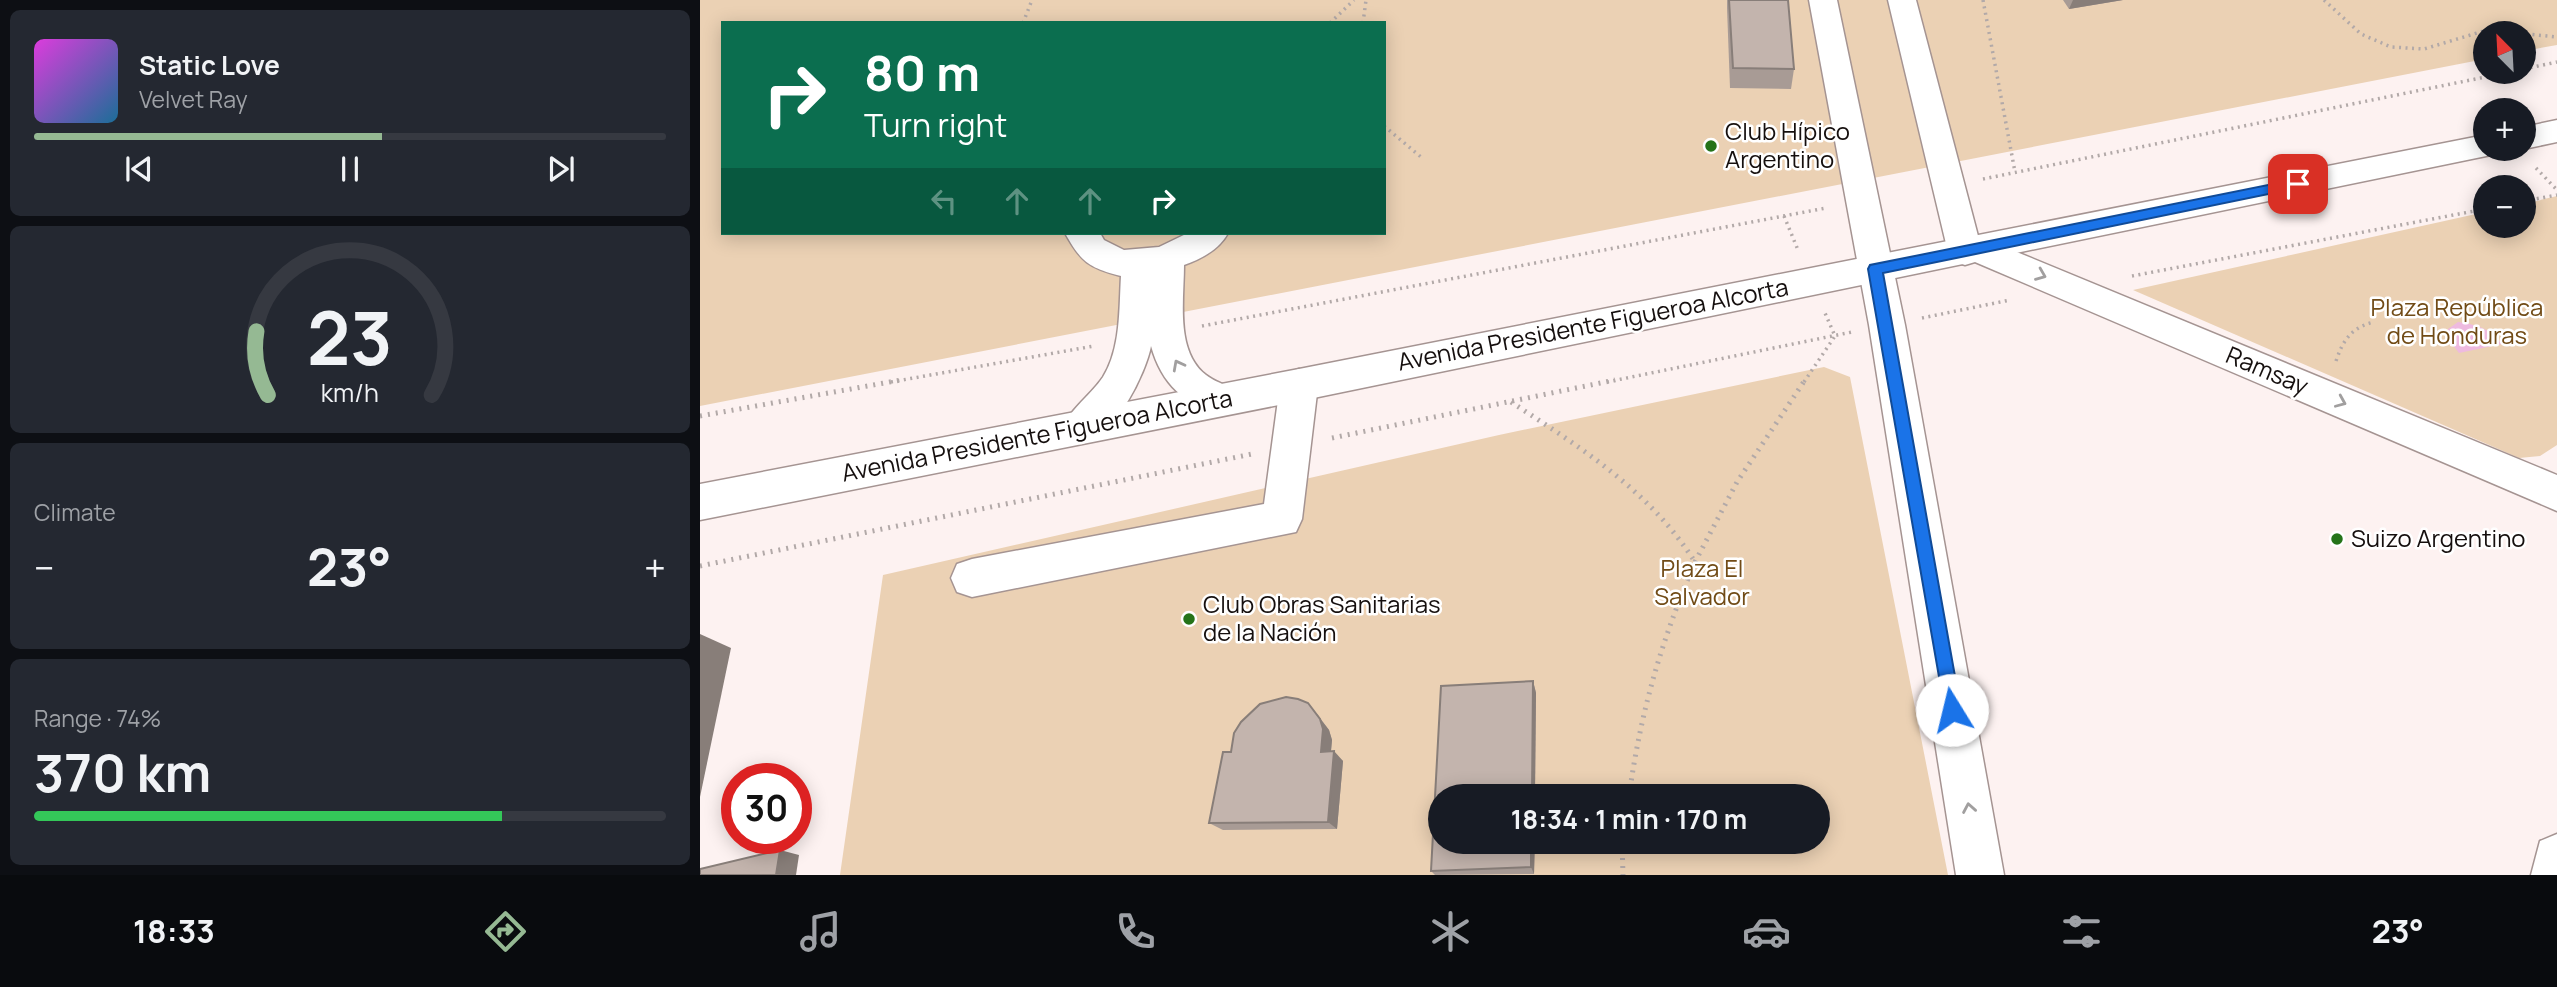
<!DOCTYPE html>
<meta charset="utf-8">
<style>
body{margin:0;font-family:Manrope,sans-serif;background:#242831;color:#f1f3f6;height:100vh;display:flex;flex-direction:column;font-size:26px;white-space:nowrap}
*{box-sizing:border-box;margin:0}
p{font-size:23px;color:#9ea1a6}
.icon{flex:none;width:38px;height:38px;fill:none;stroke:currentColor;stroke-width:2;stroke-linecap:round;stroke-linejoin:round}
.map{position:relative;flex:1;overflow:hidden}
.panel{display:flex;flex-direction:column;gap:10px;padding:10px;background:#0d0f14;width:700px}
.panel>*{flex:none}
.hud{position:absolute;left:21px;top:21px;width:665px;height:214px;border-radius:0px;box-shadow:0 4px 18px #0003;background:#0b6e4f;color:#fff;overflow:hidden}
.needle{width:46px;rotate:336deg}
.controls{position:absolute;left:1773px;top:21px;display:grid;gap:14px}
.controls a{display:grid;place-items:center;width:63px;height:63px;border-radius:50%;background:#171b24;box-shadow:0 4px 18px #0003;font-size:35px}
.speed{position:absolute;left:21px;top:763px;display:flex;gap:14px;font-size:35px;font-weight:700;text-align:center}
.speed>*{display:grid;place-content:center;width:91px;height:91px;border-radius:50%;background:#171b24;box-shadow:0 4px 18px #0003;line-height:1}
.speed .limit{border:10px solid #d22;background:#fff;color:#111}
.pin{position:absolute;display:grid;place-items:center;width:60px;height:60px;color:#fff;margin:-30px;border-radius:14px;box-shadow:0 4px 10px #0006}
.me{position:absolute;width:77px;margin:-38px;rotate:351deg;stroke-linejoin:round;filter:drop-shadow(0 0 5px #0008)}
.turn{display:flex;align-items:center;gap:24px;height:147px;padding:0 28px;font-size:32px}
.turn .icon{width:91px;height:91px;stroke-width:2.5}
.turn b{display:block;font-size:49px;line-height:60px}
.lanes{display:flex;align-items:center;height:66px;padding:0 28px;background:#0003;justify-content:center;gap:35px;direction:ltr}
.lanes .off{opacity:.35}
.big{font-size:52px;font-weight:700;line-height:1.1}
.panel .tile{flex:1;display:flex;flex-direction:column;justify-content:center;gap:10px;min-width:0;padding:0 24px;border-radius:10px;background:#242831}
.panel .dial{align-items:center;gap:0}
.dial svg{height:182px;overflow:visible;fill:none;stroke:#363941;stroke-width:7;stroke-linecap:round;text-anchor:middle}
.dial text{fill:#f1f3f6;stroke:none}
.song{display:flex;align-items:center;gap:21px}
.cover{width:84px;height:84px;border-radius:10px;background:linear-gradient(135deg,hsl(300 70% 55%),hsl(200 70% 35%))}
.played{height:7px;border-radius:4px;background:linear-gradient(90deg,#95b993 55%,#363941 55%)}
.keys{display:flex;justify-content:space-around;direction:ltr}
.heat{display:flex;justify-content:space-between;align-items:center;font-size:38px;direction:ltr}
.charge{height:10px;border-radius:5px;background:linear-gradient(90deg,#34c759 74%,#363941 0)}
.trip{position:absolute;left:728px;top:784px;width:402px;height:70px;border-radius:35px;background:#171b24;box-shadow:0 4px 18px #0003;font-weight:700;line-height:70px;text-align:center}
.dock{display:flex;height:112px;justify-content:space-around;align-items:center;background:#090b0e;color:#9ea1a6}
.dock .icon{width:49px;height:49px}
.dock .active{color:#95b993}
.dock b{font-size:32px;color:#f1f3f6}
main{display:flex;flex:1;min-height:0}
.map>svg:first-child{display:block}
.green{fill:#ebd1b4;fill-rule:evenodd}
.water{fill:#eebadf}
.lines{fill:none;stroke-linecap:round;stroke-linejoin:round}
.minor-casing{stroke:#a59492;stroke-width:3}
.major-casing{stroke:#a59492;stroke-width:3}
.path-far1{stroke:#b2a9a8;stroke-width:3.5;stroke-dasharray:2 4.5;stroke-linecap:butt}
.path{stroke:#b2a9a8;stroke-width:5;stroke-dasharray:2 6;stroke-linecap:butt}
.minor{fill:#fff;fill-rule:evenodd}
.major{fill:#fff;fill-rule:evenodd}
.wall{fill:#a89b95}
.shaded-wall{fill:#887e79}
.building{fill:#c3b4ad;stroke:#887e79;stroke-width:2}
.oneway{stroke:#a19f9f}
.route{fill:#1a73e8;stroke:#114b97;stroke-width:2}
.poi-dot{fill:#257319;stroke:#fff;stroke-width:2.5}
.labels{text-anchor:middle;stroke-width:5;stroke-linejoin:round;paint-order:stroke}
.poi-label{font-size:24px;fill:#150f0e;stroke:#fff;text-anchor:start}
.park-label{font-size:24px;fill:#714b16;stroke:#fff}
.street-label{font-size:24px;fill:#150f0e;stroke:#fff}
</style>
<main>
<section class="panel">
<div class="tile">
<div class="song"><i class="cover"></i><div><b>Static Love</b><p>Velvet Ray</p></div></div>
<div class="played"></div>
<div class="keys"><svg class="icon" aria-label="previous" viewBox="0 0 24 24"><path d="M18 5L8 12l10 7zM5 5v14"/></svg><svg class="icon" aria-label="pause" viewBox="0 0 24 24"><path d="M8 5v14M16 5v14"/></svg><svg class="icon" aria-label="next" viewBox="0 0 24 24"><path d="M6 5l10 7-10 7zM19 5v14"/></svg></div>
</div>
<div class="tile dial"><svg viewBox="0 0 100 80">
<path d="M14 69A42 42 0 1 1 86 69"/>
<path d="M14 69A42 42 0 0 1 9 41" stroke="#95b993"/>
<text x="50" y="56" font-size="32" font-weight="700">23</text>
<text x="50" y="72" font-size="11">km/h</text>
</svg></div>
<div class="tile"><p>Climate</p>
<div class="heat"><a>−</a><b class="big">23°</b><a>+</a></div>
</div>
<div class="tile"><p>Range · 74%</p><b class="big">370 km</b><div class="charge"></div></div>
</section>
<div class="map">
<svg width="1857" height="875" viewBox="0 0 1857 875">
<rect width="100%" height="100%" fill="#fdf2f1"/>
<g class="green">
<path d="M 0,0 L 1857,0 L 1857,45 L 1824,51 L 1824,33 L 1785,33 L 1785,59 L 0,406 ZM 23,23 L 684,23 L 684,233 L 23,233 Z"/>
<polygon points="1857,196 1857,445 1840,456 1819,458 1433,290 1785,212 1785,226 1824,226 1824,204"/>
<path d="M 1124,367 L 1150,377 L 1248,875 L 140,875 L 183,575 L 799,435 ZM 740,796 L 1118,796 L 1118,842 L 740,842 Z"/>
</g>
<path class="water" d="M 1758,322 C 1778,325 1789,328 1802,344 L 1759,353 L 1749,340 L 1748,329 Z"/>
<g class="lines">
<g class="minor-casing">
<g id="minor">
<polygon points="1109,0 1137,0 1205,325 1304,875 1256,875 1169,325"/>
<polygon points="1188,0 1216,0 1278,236 1857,475 1857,511 1275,262 1265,265 1253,261 1248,252"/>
<path d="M 365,233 L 400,233 L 404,240 L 424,250 L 459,247 L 488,233 L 528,233 C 519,250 501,259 484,265 C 484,300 475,351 506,375 C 519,385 532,384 540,400 L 534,411 L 521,416 C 484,403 462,385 451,346 C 446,373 414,438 384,443 C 379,443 373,440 368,439 L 363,427 C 372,407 391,395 403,377 C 421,348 419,309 421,276 C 389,268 381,262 365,233 Z"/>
<polygon points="599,369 612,374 618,385 602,519 596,532 272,597 257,592 251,578 257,564 272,559 564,504 580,385 586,374"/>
</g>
</g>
<g class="major-casing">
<g id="major">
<polygon points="1857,120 1857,142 1824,149 1822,149 1824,127"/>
<polygon points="1785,135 1785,149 1799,149 1796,154 599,401 0,520 0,484 599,369"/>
<polygon points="1857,834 1857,875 1831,875 1840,841"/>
</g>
</g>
<g class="path-far1">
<polyline points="1283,0 1315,172"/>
<polyline points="1624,0 1661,34 1691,47 1724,49 1787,30 1857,37"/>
<polyline points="323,23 332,0"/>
<polyline points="630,23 654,0"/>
<polyline points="663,23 666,0"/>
<polyline points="1824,69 1857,62"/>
<polyline points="684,126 721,157"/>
<polyline points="1836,168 1857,190"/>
<polyline points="1283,179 1810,72"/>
<polyline points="1824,201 1857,195"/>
<polyline points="1084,216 1098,250"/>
<polyline points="1432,276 1785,209"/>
<polyline points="1222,318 1310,300"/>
<polyline points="502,326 1126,208"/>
<path d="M 1636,361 C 1643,340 1652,327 1674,322"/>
<polyline points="191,382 394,346"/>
<polyline points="907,382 1152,332"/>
<polyline points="1104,382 1135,336 1125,313"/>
</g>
<g class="path">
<path d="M 811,402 C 880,447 950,491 995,562 C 961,642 941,710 929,796"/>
<polyline points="0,416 201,380"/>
<polyline points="632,438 915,380"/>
<polyline points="995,562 1037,482 1105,380"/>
<polyline points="0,566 552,454"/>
<polyline points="922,842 923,875"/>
</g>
<use href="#minor" class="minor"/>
<use href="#major" class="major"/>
</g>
<g class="wall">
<polygon points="1027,0 1088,0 1094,69 1091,89 1030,88 1027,8"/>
<polygon points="1363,0 1423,0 1369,9"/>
<polygon points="833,681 836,693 834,874 735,875 731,871"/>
<polygon points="617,714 629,730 632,740 631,751 643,761 637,829 523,830 509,823 531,752"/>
</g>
<g class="shaded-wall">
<polygon points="1373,0 1423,0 1369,9"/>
<polygon points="0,634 31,648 0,797"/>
<polygon points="833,681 836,693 835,796 832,796"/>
<polygon points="608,703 629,730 632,740 630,761 621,752"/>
<polygon points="634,751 643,761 637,829 628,822"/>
<polygon points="831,842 835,842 834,874 831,867"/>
<polygon points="80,850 99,855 96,875 76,875"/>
</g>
<g class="building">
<polygon points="1029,0 1088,0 1094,69 1033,68"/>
<polygon points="833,681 832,796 740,796 740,842 831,842 831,867 731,871 741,686"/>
<polygon points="586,697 598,699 608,703 620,719 623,729 621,752 634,751 628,822 509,823 523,752 531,752 534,733 541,722 560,704"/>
<polygon points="80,850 76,875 0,875 0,869"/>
</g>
<defs><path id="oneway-chevron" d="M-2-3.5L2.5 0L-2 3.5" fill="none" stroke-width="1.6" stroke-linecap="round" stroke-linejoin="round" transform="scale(1.75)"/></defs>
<g class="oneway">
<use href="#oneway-chevron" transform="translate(1341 275) rotate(22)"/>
<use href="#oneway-chevron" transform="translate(478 365) rotate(-118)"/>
<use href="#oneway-chevron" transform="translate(1641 402) rotate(23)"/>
<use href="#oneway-chevron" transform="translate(1269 808) rotate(-100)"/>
</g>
<polygon class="route" points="1598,179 1603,180 1603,187 1183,273 1261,710 1259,717 1252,719 1246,717 1168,269 1170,265"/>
<g class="poi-dot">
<circle cx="1011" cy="146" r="7"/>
<circle cx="1637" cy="539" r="7"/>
<circle cx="489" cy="619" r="7"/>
</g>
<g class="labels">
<g class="poi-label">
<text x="1025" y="140">Club Hípico<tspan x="1025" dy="28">Argentino</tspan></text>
<text x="1651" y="547">Suizo Argentino</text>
<text x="503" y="613">Club Obras Sanitarias<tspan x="503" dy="28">de la Nación</tspan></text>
</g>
<g class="park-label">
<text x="1757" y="316">Plaza República<tspan x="1757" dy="28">de Honduras</tspan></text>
<text x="1002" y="577">Plaza El<tspan x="1002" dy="28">Salvador</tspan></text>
</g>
<g class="street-label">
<text transform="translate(893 325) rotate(-11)" y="8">Avenida Presidente Figueroa Alcorta</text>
<text transform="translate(1567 371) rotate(23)" y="8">Ramsay</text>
<text transform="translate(337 436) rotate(-11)" y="8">Avenida Presidente Figueroa Alcorta</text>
</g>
</g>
</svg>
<div class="controls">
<a><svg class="needle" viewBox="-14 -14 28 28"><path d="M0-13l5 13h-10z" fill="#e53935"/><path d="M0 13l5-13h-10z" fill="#9ea1a6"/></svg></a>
<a>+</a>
<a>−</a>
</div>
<div class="speed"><div class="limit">30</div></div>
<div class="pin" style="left:1598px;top:184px;background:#d93025"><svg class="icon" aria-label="arrive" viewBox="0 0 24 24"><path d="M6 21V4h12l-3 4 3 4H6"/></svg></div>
<svg class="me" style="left:1252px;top:710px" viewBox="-20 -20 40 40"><circle r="19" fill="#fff"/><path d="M0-13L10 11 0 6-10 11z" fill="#1a73e8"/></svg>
<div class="trip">18:34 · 1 min · 170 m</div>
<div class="hud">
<div class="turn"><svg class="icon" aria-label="right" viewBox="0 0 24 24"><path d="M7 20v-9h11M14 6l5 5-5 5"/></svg><div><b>80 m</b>Turn right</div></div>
<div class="lanes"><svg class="icon off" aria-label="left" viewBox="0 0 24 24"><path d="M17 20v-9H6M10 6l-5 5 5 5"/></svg><svg class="icon off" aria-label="ahead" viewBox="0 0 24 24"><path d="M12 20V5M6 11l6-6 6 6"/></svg><svg class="icon off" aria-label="ahead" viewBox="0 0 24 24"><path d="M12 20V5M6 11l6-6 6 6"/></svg><svg class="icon" aria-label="right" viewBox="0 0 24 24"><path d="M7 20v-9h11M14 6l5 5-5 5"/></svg></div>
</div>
</div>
</main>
<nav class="dock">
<b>18:33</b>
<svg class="icon active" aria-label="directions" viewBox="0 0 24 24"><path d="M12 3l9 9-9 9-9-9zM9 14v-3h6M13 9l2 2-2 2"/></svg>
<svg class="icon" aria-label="music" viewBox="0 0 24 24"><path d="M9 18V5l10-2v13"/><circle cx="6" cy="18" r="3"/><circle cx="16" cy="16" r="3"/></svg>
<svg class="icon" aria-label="phone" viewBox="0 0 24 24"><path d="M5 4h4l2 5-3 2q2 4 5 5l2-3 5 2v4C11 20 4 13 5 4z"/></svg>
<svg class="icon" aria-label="climate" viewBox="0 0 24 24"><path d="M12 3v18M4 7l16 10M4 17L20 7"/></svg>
<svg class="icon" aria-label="car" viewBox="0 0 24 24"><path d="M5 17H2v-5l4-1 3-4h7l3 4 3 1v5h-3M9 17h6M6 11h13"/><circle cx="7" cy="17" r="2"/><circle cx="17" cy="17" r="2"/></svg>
<svg class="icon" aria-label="filters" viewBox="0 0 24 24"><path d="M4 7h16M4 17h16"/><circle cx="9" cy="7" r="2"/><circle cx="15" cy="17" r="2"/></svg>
<b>23°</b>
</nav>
